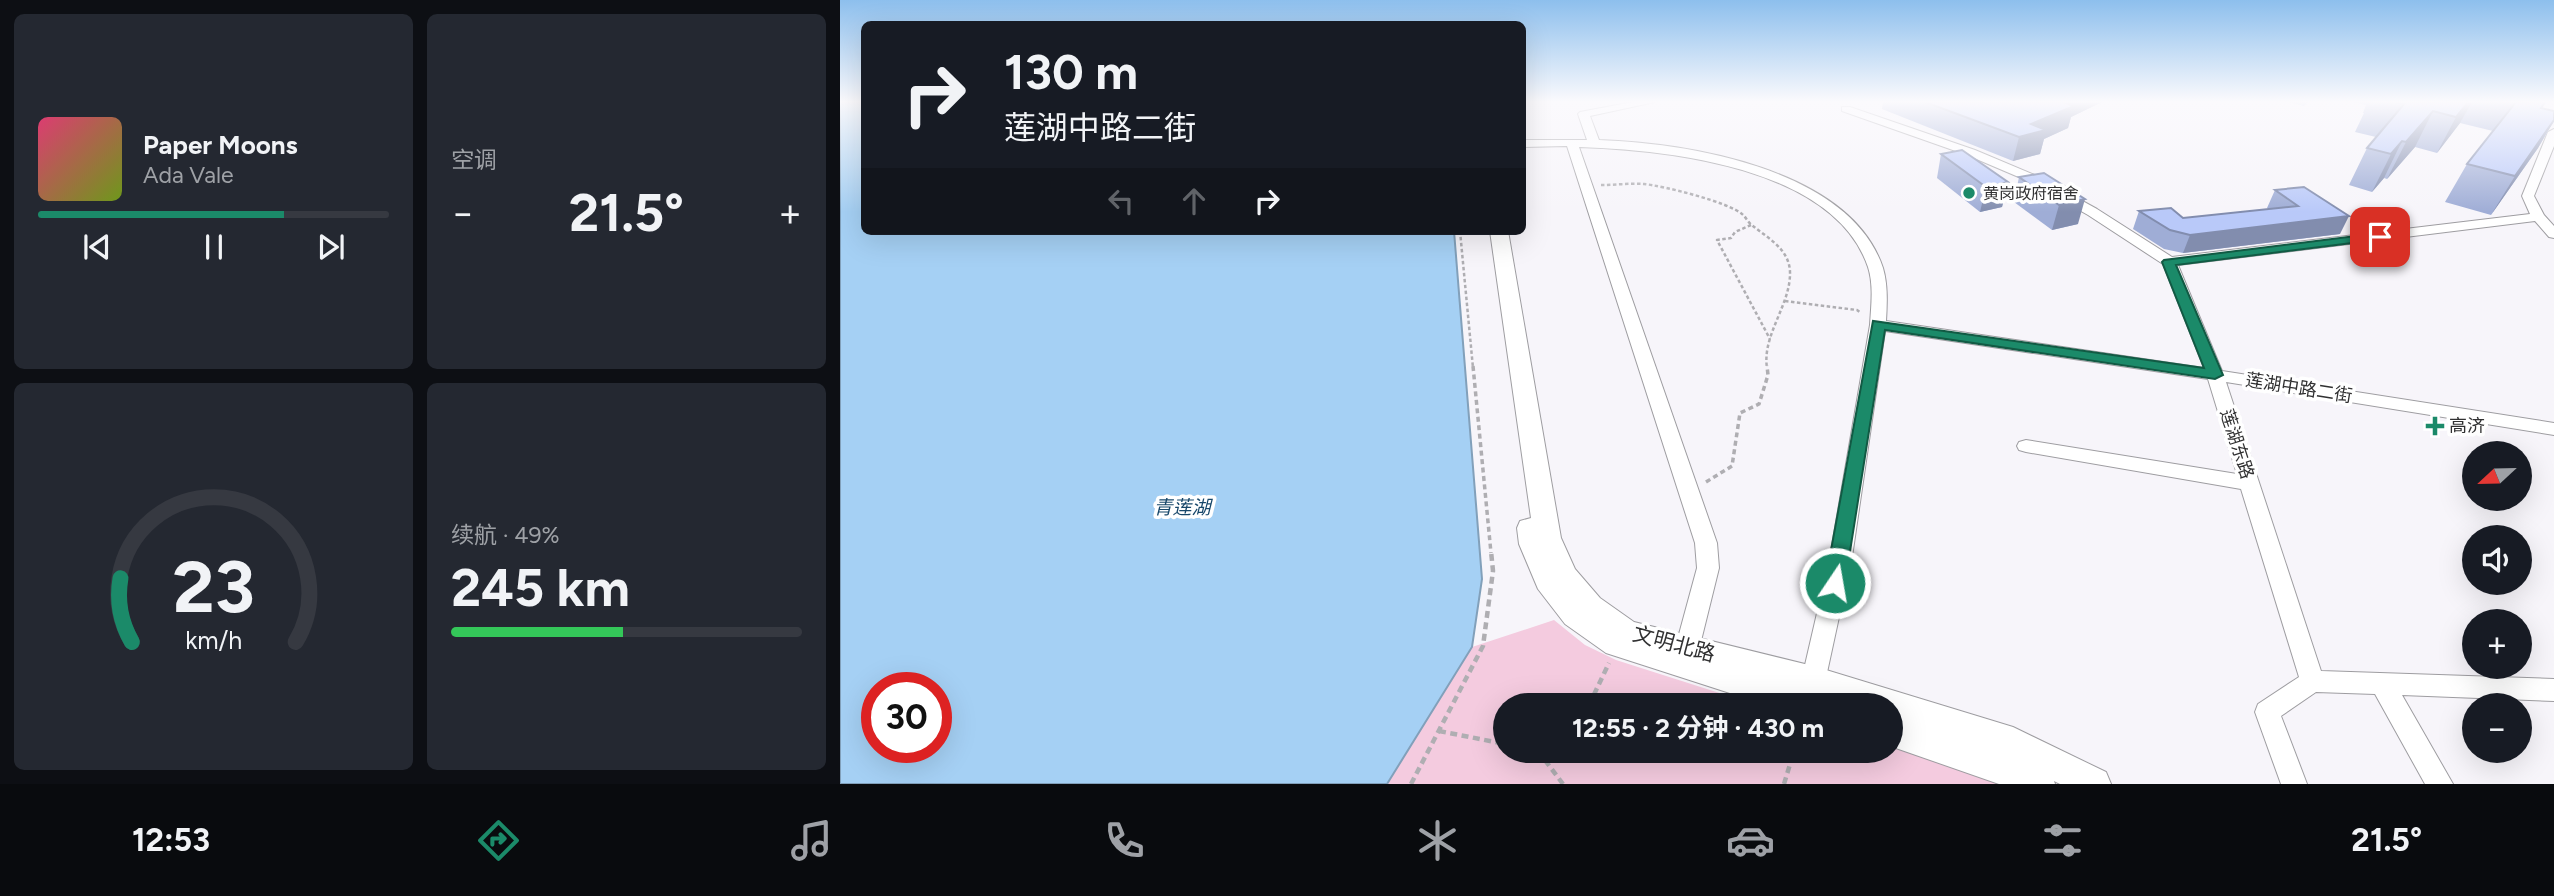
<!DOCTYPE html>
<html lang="zh">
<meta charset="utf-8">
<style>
body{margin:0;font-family:Figtree,"Noto Sans SC",sans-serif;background:#242831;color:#f1f3f6;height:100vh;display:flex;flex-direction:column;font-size:26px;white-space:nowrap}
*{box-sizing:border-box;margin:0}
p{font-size:23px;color:#9ea1a6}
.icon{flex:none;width:38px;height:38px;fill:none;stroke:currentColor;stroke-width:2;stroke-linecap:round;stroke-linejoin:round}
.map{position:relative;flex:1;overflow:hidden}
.side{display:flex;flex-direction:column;gap:14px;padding:14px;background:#0d0f14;width:840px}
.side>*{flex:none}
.guide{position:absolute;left:21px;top:21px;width:665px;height:214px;border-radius:10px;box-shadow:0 7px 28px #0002;background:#171b24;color:#f1f3f6;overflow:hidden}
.needle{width:46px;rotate:248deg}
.buttons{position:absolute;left:1622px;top:441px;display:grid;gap:14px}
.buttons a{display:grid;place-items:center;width:70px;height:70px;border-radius:50%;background:#171b24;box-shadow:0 7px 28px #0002;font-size:35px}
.speed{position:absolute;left:21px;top:672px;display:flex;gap:14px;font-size:35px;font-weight:700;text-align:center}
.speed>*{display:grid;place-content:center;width:91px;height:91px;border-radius:50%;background:#171b24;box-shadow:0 7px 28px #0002;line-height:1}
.speed .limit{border:10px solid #d22;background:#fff;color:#111}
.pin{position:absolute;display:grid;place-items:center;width:60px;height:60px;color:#fff;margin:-30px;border-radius:14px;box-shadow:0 4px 10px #0006}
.me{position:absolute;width:77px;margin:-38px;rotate:12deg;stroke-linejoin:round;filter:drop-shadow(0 0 5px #0008)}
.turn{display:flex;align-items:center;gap:24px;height:147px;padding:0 28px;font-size:32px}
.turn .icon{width:91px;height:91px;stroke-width:2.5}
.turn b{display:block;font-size:49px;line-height:60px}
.lanes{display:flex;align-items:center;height:66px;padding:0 28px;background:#0003;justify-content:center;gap:35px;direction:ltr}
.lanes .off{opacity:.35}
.big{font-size:52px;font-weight:700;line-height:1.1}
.side .widget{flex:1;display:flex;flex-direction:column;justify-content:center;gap:10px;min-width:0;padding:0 24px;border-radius:10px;background:#242831}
.side .dial{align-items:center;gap:0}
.dial svg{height:182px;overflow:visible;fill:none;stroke:#363941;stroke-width:7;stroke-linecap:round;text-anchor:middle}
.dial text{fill:#f1f3f6;stroke:none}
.song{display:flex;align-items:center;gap:21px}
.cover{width:84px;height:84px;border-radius:10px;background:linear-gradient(135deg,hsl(340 70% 55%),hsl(80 70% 35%))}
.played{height:7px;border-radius:4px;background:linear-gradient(90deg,#1b8a69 70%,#363941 70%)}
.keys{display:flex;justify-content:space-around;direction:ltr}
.heat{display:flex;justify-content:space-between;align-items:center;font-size:38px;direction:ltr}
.charge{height:10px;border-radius:5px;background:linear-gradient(90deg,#34c759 49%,#363941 0)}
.side .tiles{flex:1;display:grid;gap:14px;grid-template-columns:repeat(2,1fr)}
.trip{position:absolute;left:653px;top:693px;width:410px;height:70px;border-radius:35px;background:#171b24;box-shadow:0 7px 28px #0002;font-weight:700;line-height:70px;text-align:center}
.tab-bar{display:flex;height:112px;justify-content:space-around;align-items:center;background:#090b0e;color:#9ea1a6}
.tab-bar .icon{width:49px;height:49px}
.tab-bar .selected{color:#1b8a69}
.tab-bar b{font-size:32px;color:#f1f3f6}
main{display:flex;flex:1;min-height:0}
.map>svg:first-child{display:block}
.green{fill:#f4cbdf}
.water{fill:#a5d0f4;stroke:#82a0ba;stroke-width:2;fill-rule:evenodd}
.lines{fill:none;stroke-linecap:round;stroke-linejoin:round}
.minor-casing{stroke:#9e9da1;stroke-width:2}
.tertiary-casing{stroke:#9e9da1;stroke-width:2}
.path-far2{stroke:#afaeb2;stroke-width:2.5;stroke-dasharray:3.5 2.5;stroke-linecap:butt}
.path-far1{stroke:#afaeb2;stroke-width:3.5;stroke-dasharray:5 3.5;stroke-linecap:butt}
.path{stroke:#afaeb2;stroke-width:4.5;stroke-dasharray:7 4.5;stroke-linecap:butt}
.minor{fill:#fff;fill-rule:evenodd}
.tertiary{fill:#fff;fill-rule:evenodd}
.wall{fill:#9fadd6}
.shaded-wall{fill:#828dae}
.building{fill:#b9c9f9;stroke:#828dae;stroke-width:2}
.route{fill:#1b8a69;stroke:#125a44;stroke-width:2}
.poi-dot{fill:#1b8a69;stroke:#fff;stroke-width:2.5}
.labels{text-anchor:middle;stroke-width:7;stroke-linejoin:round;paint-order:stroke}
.far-poi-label{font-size:16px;fill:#313132;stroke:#fff;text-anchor:start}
.street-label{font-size:18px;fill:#313132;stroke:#fff}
.poi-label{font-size:18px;fill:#313132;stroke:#fff;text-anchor:start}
.water-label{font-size:19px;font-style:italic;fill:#17476a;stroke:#fff}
.near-street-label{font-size:21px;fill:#313132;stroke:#fff}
</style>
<main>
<section class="side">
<div class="tiles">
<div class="widget">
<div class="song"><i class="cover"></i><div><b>Paper Moons</b><p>Ada Vale</p></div></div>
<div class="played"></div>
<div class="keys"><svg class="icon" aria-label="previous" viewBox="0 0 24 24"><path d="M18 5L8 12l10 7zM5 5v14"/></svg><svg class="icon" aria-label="pause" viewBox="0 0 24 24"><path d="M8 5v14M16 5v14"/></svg><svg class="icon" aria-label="next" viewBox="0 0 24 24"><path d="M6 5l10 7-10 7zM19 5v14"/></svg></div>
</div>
<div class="widget"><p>空调</p>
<div class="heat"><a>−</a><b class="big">21.5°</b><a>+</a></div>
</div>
<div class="widget dial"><svg viewBox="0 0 100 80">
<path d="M14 69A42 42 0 1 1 86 69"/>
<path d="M14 69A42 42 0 0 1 9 41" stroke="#1b8a69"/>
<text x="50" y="56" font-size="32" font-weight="700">23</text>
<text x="50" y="72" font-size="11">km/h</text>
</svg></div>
<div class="widget"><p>续航 · 49%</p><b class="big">245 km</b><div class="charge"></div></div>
</div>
</section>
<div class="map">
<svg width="1714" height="784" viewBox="0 0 1714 784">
<rect width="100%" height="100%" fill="#f7f5fa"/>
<polygon class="green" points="714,620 745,645 776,660 917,705 665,705 665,751 1050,751 1050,747 1165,784 547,784 632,647"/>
<path class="water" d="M 0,102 L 24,102 L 24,231 L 614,231 L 642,579 L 632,647 L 547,784 L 0,784 ZM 37,688 L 96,688 L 96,747 L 37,747 Z"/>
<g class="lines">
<g class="minor-casing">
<path id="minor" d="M 793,102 L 815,102 L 750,116 L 759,140 C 848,143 1010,169 1043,268 C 1048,285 1047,304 1046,321 L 1364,368 L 1323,264 L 1248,215 L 1188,181 L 1127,155 L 1002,111 L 1002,107 L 1010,107 L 1135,150 L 1197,176 L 1257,209 L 1332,257 L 1690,214 L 1682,196 L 1708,132 L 1714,129 L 1714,146 L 1694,196 L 1704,215 L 1714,226 L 1714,238 L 1709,237 L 1695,221 L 1338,265 L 1382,371 L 1714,423 L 1714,435 L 1386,382 L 1481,671 L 1714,679 L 1714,701 L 1562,695 L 1613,784 L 1585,784 L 1535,694 L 1476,692 L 1441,716 L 1467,784 L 1441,784 L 1415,712 L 1418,704 L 1459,677 L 1401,489 L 1186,452 L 1179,450 L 1177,446 L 1179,442 L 1186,440 L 1397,474 L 1368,379 L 1045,331 L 1012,557 L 983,691 L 980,699 L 971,702 L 962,699 L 959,691 L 990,557 L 1030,325 C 1031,307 1034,285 1028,267 C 994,167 828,150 739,147 L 877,543 L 879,568 L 859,649 L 855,656 L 847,659 L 839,656 L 835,649 L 857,568 L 855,543 L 727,146 L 682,147 L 682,140 L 747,140 L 738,114 L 740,112 Z"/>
</g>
<g class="tertiary-casing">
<polygon id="tertiary" points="650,231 668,231 721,538 735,569 760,598 794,622 973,666 1173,727 1266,772 1271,784 1220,784 1214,781 1215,784 1159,784 1050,746 1050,705 1009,705 983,697 987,705 927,705 766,653 725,624 698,589 679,544 677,528 680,521 691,518"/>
</g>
<g class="path-far2">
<path d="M 761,185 C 775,185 790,183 804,184 C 824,186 888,202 902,214 C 906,217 908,223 913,226 C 929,239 951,250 950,275 C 949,307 922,336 927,368"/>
<polyline points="911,225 895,232 891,238 877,240 930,339"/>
<polyline points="620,231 633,368"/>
<polyline points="945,301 1017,310 1021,313"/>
</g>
<g class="path-far1">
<polyline points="633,366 651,553"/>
<polyline points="866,482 892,466 900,413 919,404 928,375 927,366"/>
</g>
<g class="path">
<polyline points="749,705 769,663"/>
<polyline points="599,731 665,744"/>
<polyline points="698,751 723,784"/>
<polyline points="571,784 643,646 653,571 651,551"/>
<polyline points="944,784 954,751"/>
</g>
<use href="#minor" class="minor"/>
<use href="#tertiary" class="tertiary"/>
</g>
<g class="wall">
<polygon points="1043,102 1262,102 1231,117 1228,128 1204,139 1200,154 1173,161 1042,109"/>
<polygon points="1448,102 1468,102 1464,106"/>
<polygon points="1513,102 1706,102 1702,108 1714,111 1714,121 1698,148 1651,215 1605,202 1627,164 1653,131 1620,123 1597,153 1575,147 1547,179 1544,178 1532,192 1509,185 1527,148 1536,137 1515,132 1524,113 1523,113 1526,105"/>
<polygon points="1101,154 1168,182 1162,207 1140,212 1097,178"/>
<polygon points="1204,173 1238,224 1212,230 1174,202 1179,177"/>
<polygon points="1435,190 1500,234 1343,253 1324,249 1293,229 1299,211 1343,218 1429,209 1427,208"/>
</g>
<g class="shaded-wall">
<polygon points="1222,102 1262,102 1231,117 1228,128 1204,139 1200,154 1173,161 1179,137 1191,124"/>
<polygon points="1628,102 1632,102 1620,123 1597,153 1616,117"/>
<polygon points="1593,111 1575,147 1547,179 1566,142"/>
<polygon points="1714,120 1698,148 1651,215 1675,176"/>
<polygon points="1562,141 1544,178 1532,192 1551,154"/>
<polygon points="1168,182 1162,207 1140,212 1146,187"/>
<polygon points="1245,199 1238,224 1212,230 1219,205"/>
<polygon points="1509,216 1500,234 1343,253 1350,235"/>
</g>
<g class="building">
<polygon points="1085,102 1223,102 1234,106 1191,124 1206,130 1179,137"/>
<polygon points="1555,102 1628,102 1616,117 1593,111 1566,142 1562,141 1551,154 1527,148 1564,104"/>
<polygon points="1676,102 1705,102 1701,108 1714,111 1714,120 1675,176 1627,164"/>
<polygon points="1122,150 1168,182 1146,187 1101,154"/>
<polygon points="1204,173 1245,199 1219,205 1179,177"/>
<polygon points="1464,187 1509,216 1350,235 1330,230 1299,211 1331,208 1343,218 1458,206 1435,190"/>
</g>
<linearGradient id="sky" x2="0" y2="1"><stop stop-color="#8dbfed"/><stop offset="0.48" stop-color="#fbfafd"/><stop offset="1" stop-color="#fbfafd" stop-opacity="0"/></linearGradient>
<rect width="1714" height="212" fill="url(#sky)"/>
<polygon class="route" points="1540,233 1544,234 1544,239 1336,265 1383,375 1375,379 1045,330 1005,583 1002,589 995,591 988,589 985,583 1033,321 1364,368 1322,262 1324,260"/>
<g class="poi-dot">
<circle cx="1129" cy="193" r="7"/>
<path d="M1591.5 415.5h7v7h7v7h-7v7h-7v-7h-7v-7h7z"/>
</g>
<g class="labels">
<g class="far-poi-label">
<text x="1143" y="199">黄岗政府宿舍</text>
</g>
<g class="street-label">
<text transform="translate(1459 388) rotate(9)" y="6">莲湖中路二街</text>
<text transform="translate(1397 444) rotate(72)" y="6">莲湖东路</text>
</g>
<g class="poi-label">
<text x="1609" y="432">高济</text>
</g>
<g class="water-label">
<text x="342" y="514">青莲湖</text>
</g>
<g class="near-street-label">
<text transform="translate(834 644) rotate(15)" y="7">文明北路</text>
</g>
</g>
</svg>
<div class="buttons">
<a><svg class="needle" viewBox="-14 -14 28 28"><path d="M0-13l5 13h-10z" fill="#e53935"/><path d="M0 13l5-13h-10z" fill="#9ea1a6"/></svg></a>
<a><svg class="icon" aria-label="sound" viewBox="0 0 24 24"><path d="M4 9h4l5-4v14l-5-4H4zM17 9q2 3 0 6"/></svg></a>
<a>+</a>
<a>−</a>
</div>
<div class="speed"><div class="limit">30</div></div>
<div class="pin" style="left:1540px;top:237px;background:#d93025"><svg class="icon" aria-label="arrive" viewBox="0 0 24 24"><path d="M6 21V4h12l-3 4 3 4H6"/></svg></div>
<svg class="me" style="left:995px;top:583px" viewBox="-20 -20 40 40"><circle r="17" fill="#1b8a69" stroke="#fff" stroke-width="3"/><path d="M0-11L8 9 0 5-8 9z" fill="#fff"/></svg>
<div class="trip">12:55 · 2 分钟 · 430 m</div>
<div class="guide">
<div class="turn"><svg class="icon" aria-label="right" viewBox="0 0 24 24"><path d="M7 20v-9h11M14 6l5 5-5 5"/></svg><div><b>130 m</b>莲湖中路二街</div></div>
<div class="lanes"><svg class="icon off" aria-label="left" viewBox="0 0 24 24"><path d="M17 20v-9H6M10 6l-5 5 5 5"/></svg><svg class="icon off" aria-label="ahead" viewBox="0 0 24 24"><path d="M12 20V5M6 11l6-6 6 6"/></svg><svg class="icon" aria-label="right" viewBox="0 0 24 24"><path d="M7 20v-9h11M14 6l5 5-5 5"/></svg></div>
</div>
</div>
</main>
<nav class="tab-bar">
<b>12:53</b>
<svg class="icon selected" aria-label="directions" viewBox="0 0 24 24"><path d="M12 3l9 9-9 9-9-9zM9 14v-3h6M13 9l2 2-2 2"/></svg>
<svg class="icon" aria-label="music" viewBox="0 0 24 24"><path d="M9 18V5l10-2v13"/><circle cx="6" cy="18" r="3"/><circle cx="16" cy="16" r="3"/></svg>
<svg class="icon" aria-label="phone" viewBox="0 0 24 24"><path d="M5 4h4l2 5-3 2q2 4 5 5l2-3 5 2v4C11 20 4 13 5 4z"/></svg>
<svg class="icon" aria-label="climate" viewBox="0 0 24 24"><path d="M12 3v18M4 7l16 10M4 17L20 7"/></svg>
<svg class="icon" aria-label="car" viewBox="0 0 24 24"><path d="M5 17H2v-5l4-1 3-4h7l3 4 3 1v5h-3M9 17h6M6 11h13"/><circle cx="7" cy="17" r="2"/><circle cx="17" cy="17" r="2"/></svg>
<svg class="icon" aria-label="filters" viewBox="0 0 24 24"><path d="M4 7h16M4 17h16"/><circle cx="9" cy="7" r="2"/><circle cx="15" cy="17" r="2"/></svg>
<b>21.5°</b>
</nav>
